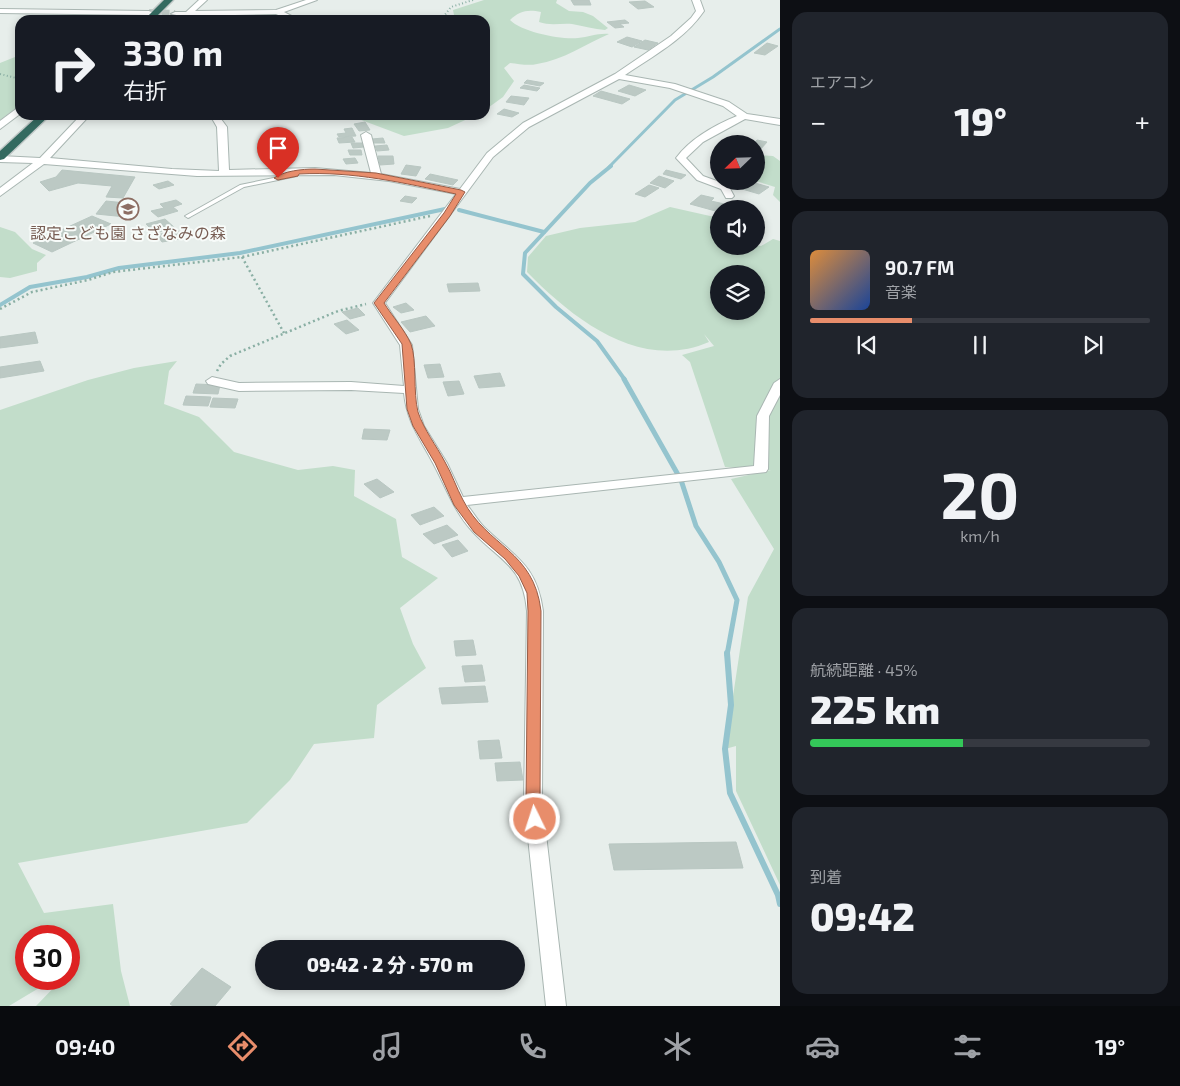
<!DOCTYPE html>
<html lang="ja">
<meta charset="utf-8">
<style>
body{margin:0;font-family:"Exo 2","Noto Sans JP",sans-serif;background:#20242c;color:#f1f3f6;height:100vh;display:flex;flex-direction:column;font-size:19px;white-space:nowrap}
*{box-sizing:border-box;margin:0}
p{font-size:16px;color:#9ea1a6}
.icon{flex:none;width:28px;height:28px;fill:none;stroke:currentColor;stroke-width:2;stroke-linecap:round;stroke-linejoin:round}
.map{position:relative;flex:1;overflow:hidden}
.side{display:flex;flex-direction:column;gap:12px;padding:12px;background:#0d0f14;width:400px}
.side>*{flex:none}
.banner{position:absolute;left:15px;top:15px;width:475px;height:105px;border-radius:15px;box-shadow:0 2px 8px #0003;background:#171b24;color:#f1f3f6;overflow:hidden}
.needle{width:32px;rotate:247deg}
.buttons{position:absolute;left:710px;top:135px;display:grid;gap:10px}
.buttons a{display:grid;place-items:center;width:55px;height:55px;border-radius:50%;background:#171b24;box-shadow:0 2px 8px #0003;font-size:25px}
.speed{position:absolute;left:15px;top:925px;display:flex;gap:10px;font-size:25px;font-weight:700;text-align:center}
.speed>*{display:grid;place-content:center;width:65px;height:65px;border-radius:50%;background:#171b24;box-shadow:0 2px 8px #0003;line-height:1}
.speed .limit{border:8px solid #d22;background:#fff;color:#111}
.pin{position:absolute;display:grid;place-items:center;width:42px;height:42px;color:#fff;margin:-51px -21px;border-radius:50% 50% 50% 0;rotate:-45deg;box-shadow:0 0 5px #0007}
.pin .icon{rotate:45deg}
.me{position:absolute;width:55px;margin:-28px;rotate:356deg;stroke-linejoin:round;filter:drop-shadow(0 0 4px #0008)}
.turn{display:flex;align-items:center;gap:18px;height:105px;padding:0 25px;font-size:22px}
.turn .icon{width:65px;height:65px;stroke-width:2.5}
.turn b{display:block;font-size:35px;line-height:42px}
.big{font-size:38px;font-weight:800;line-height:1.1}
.side .card{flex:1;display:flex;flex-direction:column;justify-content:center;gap:8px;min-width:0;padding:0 18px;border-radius:15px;background:#20242c}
.side .dial{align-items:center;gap:0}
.dial b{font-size:65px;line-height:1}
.song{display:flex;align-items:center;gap:15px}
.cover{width:60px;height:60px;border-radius:8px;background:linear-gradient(135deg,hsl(30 70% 55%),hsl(220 70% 35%))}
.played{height:5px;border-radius:2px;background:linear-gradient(90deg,#e88d6b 30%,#363941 30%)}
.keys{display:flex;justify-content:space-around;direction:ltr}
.heat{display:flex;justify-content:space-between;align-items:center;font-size:28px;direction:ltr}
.charge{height:8px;border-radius:4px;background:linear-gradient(90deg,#34c759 45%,#363941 0)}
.trip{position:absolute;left:255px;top:940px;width:270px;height:50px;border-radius:25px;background:#171b24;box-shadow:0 2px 8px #0003;font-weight:800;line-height:50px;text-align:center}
.menu{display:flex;height:80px;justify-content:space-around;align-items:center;background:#090b0e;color:#9ea1a6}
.menu .icon{width:35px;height:35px}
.menu .selected{color:#e88d6b}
.menu b{font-size:22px;color:#f1f3f6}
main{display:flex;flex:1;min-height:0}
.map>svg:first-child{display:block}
.green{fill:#c2ddca;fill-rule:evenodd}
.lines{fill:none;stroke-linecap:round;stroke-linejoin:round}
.stream-far3{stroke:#94c4ce;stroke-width:3}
.stream-far2{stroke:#94c4ce;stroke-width:4}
.stream-far1{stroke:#94c4ce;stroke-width:5}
.stream{stroke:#94c4ce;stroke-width:6}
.building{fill:#bcc9c4;stroke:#b9c7c2}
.street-tunnel{stroke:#c0cbc7;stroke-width:8;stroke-dasharray:8 4.5;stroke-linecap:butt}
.lane-casing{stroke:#a9b6b2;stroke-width:2}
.street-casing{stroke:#a9b6b2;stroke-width:2}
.highway-casing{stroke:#c2c9c8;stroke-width:3}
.path-far1{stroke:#8aafa4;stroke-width:2;stroke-dasharray:1 2.5;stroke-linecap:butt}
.path{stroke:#8aafa4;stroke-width:2.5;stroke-dasharray:2 3;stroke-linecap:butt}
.lane{fill:#fff;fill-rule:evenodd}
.street{fill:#fff;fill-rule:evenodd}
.highway{fill:#346a60;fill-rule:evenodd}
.route{fill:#e88d6b;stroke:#975c46}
.labels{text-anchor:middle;stroke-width:4;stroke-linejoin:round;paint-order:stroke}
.far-education-label{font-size:16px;fill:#785e54;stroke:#f7fbf9}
</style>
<main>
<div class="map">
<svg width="780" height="1006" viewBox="0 0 780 1006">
<rect width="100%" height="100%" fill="#e7eeeb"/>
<g class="green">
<path d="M 484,0 L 557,0 L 556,3 L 569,11 L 583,12 L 593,16 L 608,28 L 605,30 C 594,29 584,26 572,24 C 561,23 550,26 539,22 L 541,12 C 528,9 519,11 510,20 C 522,32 561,40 578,38 C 589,37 598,33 609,34 C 586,44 563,60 537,64 C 529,66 519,64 510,63 L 504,68 L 514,81 L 503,97 L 485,110 L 485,20 L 455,20 L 453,10 Z"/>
<polygon points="20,55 20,105 0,120 0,63"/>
<polygon points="348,115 476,115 448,128 404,136"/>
<polygon points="757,155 773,156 780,161 780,202 773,195 775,187 756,181"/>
<path d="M 670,207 L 719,218 L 719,246 L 756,246 L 756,245 L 761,246 L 773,239 L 780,241 L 780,885 L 736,791 L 736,746 L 725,749 L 748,597 L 774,549 L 731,479 L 771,470 L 725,467 L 690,362 L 682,355 L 714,346 L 704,334 L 709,342 C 640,372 573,319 527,272 L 528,257 L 546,236 L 580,228 L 635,222 ZM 719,274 L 756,274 L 756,311 L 719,311 Z"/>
<polygon points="0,227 15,232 32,249 46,255 37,263 37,271 10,278 0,277"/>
<polygon points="177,361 169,371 164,404 199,417 234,452 298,470 333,466 355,470 354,496 396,519 402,557 438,578 400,608 413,644 426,668 377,705 374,738 314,744 290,780 247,823 18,863 44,913 113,904 121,971 130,1006 36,1006 62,979 69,979 69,972 71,969 69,970 69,936 26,936 26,979 54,979 9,1006 0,1006 0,410 88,380 134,368"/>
</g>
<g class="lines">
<polyline class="stream-far3" points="609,167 675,100 713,77 780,29"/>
<g class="stream-far2">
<polyline points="611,166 590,183 525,253 523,274 556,307 597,341 625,380"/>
<polyline points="459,210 544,232"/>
<polyline points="0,305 30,287 87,277 119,268 240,253 445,209"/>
</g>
<polyline class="stream-far1" points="624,379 681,480 696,526 719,562 737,600 727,655"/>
<polyline class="stream" points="727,653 731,705 725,749 730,793 778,895 780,904"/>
</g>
<g class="building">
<polygon points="571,0 589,0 591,5 574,5"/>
<polygon points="645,1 654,7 638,9 629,2"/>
<polygon points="625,20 629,23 620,24 624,27 615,28 607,22"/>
<polygon points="627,37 642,41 632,47 617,42"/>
<polygon points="645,40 658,43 648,50 634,47"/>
<polygon points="767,43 778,46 765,55 754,53"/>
<polygon points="527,80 544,83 540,86 524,83"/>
<polygon points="524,85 540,88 537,91 520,88"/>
<polygon points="629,85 646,90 635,96 618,91"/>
<polygon points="601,91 630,99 622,104 593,96"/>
<polygon points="511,96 529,98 524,105 506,102"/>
<polygon points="504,109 519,113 512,117 497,114"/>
<polygon points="365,122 370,130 359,131 354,124"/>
<polygon points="352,128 356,136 339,137 337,134 346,133 344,129"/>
<polygon points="352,137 355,142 339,143 337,138"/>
<polygon points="383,138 385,143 373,143 372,139"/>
<polygon points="757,140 767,142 760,150 756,149 756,144 753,144"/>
<polygon points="351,143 362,143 364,147 353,148"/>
<polygon points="387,145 389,150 377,151 375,146"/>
<polygon points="348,150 361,150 362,155 350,155"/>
<polygon points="378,156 393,156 394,164 380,165"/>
<polygon points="355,158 358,163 346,164 343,159"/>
<polygon points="406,165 421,167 416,176 401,174"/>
<polygon points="62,170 135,177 123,198 106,197 112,186 78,183 49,191 40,182 56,177"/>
<polygon points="666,170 686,175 681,179 663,174"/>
<polygon points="430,174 458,180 453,185 425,179"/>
<polygon points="659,176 674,181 665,188 650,183"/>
<polygon points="168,181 174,185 159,189 153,185"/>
<polygon points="738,181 748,181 769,187 759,194 732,186"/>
<polygon points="649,185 659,188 645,197 635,194"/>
<polygon points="701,195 714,198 711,201 747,209 719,209 719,212 690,204"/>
<polygon points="405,196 417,198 412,203 400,201"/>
<polygon points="176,200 182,204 173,207 178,211 158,217 151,211 164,208 160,204"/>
<polygon points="106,201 136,204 126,217 96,214"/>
<polygon points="92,216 111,224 52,252 33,243"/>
<polygon points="165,219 175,228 155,233 146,224"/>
<polygon points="177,230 185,234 177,236 180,239 162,242 157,235"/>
<polygon points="478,283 480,291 449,292 447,284"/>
<polygon points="406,303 414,310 401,313 393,307"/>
<polygon points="358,308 365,315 350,319 342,312"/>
<polygon points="426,316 435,326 410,332 401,322"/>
<polygon points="347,320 359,330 346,334 334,324"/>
<polygon points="35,332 38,343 0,348 0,337"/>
<polygon points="40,361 44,371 0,378 0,367"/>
<polygon points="440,364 444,377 428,378 424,365"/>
<polygon points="500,373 505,386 479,388 474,376"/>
<polygon points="459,381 464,394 448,396 443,382"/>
<polygon points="196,384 220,385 218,394 193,393"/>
<polygon points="186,396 211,397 208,406 183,405"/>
<polygon points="213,398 238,399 235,408 210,407"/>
<polygon points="364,429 390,430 387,440 362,439"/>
<polygon points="377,479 394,492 380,498 364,484"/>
<polygon points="434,507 444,516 420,525 411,515"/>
<polygon points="447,525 458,535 434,544 423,534"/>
<polygon points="458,540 468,551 452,557 442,545"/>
<polygon points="473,640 476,655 456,656 454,641"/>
<polygon points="482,665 485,681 465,682 462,666"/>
<polygon points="485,686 488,702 442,704 439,688"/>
<polygon points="499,740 502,758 480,759 478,741"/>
<polygon points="520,762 523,780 497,781 495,763"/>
<polygon points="736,842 743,868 614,870 609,844"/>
<polygon points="202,968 231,987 215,1006 173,1006 170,1004"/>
</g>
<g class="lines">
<polyline class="street-tunnel" points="149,13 175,14"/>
<g class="lane-casing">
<polygon id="lane" points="293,171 297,172 297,176 244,187 190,217 188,218 185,216 240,185 293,174"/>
</g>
<g class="street-casing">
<g id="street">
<polygon points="199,0 207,0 195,11 276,10 306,0 317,0 284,12 299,20 289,20 276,14 190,16 185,19 182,16 171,14 175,12 186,12"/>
<path d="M 692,0 L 700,0 L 704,11 C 685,39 653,56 625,75 L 675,84 L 729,102 L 747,114 L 780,119 L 780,125 L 745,119 L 703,142 L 686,158 L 703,176 L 728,185 L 734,196 L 732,198 L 726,198 L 721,189 L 697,180 L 676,158 C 691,138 715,125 737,116 L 723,106 L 670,88 L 619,79 L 529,127 L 493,157 L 385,303 L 412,345 L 418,409 L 424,426 L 447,463 L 463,497 L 754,466 L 757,416 L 774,383 L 780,379 L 780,395 L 769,416 L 768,469 L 766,472 L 467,505 C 473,512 478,521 484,527 C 515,557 537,565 543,611 L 542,800 L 566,1006 L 546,1006 L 524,800 L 527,611 C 523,565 501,562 473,532 C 454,512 446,487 433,463 C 420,438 407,423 404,393 L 351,390 L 239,391 L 208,384 L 206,381 L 212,377 L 239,383 L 351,382 L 404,386 L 400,345 L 373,303 L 456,194 L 389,181 L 334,175 L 197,176 L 44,164 L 0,196 L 0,188 L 33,163 L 0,162 L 0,156 L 40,158 L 81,115 L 90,115 L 50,158 L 172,169 L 219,171 L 217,127 L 210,115 L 218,115 L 227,127 L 229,170 L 315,168 L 371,173 L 361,135 L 366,132 L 371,135 L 381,174 L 460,189 L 487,153 L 523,123 L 615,74 L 671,36 L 691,18 L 696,11 Z"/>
<polygon points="0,9 149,11 153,13 149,15 0,13"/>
<polygon points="20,106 20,114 0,129 0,121"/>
</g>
</g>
<g class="highway-casing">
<g id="highway">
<polygon points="164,0 173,0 153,20 144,20"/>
<polygon points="39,115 50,115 4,159 0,160 0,151"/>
</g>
</g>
<g class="path-far1">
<polyline points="441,20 451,7 473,0"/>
<polyline points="0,74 20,79"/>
</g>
<g class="path">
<polyline points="242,257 284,333"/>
<polyline points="0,309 32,292 88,280 113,272 242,257 430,216"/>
<polyline points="217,371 221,364 230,356 338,311 366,304"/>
</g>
<use href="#lane" class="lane"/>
<use href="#street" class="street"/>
<use href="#highway" class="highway"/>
</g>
<path class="route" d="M 315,169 L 376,173 L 461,190 L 465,192 L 450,216 L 384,303 C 392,316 405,330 411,344 C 417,360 413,393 418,412 C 424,430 436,445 445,462 C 452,474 456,487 463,500 C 487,547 534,550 541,611 L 540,800 L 542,819 L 540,823 L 535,825 L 529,823 L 526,800 L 528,611 L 527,593 L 519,576 L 505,559 L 474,532 L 454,505 L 435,463 L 413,426 L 407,409 L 402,344 L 374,303 L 444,213 L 456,194 C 404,183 353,171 299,174 L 298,176 L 278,180 L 274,178 C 284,171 302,169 315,169 Z"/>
<defs>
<g id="school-ring" transform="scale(1.125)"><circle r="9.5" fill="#f7fbf9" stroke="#8d6e63" stroke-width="1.5"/><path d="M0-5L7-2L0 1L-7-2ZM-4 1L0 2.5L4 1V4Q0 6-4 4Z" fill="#8d6e63"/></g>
</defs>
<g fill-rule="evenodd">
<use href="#school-ring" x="128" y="209"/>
</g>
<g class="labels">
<g class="far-education-label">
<text x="128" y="239">認定こども園 さざなみの森</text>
</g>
</g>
</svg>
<div class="buttons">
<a><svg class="needle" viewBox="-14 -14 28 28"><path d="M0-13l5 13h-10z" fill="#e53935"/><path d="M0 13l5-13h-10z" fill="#9ea1a6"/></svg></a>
<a><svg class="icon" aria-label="sound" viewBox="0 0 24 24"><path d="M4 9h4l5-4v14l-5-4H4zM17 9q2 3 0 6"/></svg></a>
<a><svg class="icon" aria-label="layers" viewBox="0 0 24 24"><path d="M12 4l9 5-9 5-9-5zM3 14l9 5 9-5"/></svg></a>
</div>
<div class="speed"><div class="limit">30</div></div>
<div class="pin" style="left:278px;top:178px;background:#d93025"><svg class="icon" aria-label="arrive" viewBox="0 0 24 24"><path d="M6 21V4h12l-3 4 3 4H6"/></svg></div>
<svg class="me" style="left:535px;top:819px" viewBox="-20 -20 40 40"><circle r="17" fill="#e88d6b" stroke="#fff" stroke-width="3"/><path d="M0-11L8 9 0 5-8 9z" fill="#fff"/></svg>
<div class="trip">09:42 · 2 分 · 570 m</div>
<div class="banner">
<div class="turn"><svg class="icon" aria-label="right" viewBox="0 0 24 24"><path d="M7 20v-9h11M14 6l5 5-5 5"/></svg><div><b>330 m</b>右折</div></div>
</div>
</div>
<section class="side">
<div class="card"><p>エアコン</p>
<div class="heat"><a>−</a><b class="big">19°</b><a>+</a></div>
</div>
<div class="card">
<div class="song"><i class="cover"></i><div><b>90.7 FM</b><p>音楽</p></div></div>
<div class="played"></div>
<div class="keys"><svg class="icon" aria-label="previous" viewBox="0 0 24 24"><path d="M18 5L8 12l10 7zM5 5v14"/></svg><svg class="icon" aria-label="pause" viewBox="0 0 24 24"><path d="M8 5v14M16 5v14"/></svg><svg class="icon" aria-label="next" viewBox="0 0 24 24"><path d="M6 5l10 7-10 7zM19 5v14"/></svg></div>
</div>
<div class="card dial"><b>20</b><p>km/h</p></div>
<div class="card"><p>航続距離 · 45%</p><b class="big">225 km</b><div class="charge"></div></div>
<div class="card"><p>到着</p><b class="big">09:42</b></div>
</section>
</main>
<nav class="menu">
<b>09:40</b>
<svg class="icon selected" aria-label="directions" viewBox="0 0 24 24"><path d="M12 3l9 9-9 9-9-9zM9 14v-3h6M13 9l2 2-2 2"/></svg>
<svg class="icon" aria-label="music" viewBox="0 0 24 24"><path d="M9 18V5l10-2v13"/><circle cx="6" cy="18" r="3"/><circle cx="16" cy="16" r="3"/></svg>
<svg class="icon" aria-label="phone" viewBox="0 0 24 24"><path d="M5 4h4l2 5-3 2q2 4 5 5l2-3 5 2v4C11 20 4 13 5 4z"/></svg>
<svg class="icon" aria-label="climate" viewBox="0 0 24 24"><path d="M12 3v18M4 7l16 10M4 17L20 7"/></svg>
<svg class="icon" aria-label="car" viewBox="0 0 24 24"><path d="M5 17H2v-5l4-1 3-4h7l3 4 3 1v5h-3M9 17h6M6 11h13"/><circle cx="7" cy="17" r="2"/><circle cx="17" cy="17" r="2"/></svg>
<svg class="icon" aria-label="filters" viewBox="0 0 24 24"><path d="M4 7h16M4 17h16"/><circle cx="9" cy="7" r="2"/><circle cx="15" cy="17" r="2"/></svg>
<b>19°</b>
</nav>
